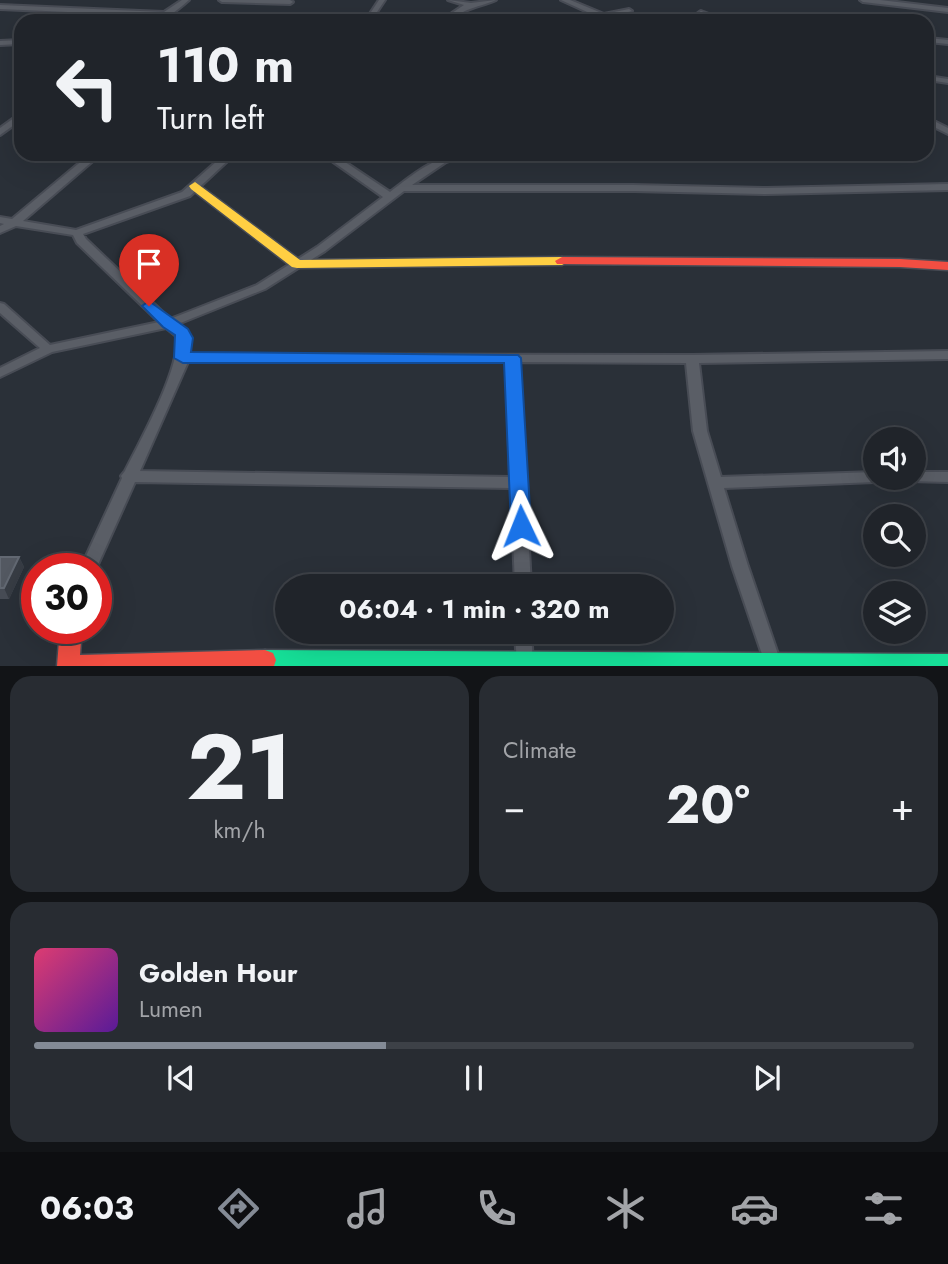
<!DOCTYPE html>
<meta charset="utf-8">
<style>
body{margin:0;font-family:Jost,sans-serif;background:#282c32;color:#f1f3f6;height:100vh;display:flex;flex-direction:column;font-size:26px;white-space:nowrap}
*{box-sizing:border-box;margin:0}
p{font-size:23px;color:#a2a4a8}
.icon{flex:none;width:38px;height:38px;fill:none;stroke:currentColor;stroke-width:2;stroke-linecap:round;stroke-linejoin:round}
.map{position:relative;height:666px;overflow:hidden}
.panel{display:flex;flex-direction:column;gap:10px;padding:10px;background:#121417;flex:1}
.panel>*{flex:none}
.guide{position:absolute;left:14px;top:14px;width:920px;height:147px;border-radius:21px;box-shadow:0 7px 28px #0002,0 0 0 2px #3d4147;background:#20242a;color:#f1f3f6;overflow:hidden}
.fabs{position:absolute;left:863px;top:427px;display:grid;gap:14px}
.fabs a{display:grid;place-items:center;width:63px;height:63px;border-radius:50%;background:#20242a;box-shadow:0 7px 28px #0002,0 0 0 2px #3d4147;font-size:35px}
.speed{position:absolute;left:21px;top:553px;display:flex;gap:14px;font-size:35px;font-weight:700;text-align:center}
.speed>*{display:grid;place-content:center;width:91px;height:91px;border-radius:50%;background:#20242a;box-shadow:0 7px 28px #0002,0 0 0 2px #3d4147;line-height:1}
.speed .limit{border:10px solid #d22;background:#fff;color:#111}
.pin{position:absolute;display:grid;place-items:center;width:60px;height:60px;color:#fff;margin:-72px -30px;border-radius:50% 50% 50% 0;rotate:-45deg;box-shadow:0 0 7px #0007}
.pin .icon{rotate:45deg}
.me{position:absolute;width:77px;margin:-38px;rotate:358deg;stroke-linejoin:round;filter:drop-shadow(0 0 5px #0008)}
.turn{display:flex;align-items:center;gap:24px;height:147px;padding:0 28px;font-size:32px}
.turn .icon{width:91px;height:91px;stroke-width:2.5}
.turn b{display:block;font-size:49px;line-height:60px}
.big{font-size:52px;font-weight:700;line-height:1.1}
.panel .tile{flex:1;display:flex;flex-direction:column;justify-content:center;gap:10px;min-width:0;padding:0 24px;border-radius:21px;background:#282c32}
.panel .dial{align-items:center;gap:0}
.dial b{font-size:91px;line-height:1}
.song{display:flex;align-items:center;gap:21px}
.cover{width:84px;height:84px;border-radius:10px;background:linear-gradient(135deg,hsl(340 70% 55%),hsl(270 70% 35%))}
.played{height:7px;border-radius:4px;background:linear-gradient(90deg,#848b96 40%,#3d4147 40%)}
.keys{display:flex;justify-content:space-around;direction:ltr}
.heat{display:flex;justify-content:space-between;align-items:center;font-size:38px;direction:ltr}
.panel .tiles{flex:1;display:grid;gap:10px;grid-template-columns:1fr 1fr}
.tile:last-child{grid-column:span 2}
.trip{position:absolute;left:275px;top:574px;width:399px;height:70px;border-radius:35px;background:#20242a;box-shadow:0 7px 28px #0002,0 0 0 2px #3d4147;font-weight:700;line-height:70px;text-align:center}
.tabs{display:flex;height:112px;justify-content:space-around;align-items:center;background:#0d0e11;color:#a2a4a8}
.tabs .icon{width:49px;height:49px}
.tabs .active{color:#848b96}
.tabs b{font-size:32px;color:#f1f3f6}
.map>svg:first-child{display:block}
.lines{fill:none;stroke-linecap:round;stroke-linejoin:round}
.street-casing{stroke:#484c55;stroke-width:4}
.fast-casing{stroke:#484c55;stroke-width:3}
.slow-casing{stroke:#484c55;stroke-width:3}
.jam-casing{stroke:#484c55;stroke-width:3}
.street{fill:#5a5e66;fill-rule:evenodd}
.fast{fill:#16e098;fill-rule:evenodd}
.slow{fill:#ffcf43;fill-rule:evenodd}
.jam{fill:#f24e42;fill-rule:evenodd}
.wall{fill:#474c55}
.shaded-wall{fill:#373c44}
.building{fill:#535861;stroke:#626872;stroke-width:2}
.route{fill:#1a73e8;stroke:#114b97;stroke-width:2}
</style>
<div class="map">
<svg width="948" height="666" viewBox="0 0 948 666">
<rect width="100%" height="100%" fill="#2a3038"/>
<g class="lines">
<g class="street-casing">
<g id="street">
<path d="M 182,0 L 189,0 C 181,7 169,18 159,18 L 158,16 L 0,9 L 0,5 L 164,12 Z"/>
<polygon points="219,0 290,0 293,2 290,4 222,2"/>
<polygon points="379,0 385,0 373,18 347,21 369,15"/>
<path d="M 448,0 L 471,3 L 496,0 C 481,7 464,7 452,21 L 444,21 L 452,13 L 464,5 Z"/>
<polygon points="561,0 570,0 604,14 629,9 632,11 594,21 580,21 596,16"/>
<polygon points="860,0 880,0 948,8 948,12 863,2"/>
<polygon points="701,11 722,19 723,21 713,21 699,14 698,13"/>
<polygon points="786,18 800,21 783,21"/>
<polygon points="928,38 948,40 948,44 928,42"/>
<polygon points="21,40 21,44 0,45 0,41"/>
<polygon points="928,76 948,79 948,83 928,80"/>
<polygon points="21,113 21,120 0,135 0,128"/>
<polygon points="928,118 948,128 948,134 928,124"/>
<path d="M 90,154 L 101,154 L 23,221 L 76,230 L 182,192 L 225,154 L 235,154 L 190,196 L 83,234 L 86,239 L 170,319 L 257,285 L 317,247 L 383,197 L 322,154 L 333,154 L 390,192 C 414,174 436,154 468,154 L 446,162 L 412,185 L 634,185 L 766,188 L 948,184 L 948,190 L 766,194 L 634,191 L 404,191 L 325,251 L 265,289 L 178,324 L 188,336 L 190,354 L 692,355 L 948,351 L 948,359 L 699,363 L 707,431 L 721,477 L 875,472 L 875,478 L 882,478 L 880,481 L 875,482 L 724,488 L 748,566 L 782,666 L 766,666 L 732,566 L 693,431 L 686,363 L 519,362 L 531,586 L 515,586 L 511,488 L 135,482 L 96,569 L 80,569 L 122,478 L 121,476 L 125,471 C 139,443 183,364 176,336 L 166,328 L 52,352 L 0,377 L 0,368 L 40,348 L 0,313 L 0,303 L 4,304 L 50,345 L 159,322 L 77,243 L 73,235 L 16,226 L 0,233 L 0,226 L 4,224 L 0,223 L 0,217 L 12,219 ZM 188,362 L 506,362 L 510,477 L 140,471 Z"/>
<polygon points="777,154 787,154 789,156 784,159"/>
<polygon points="914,472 948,472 948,482 909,481 907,478 914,478"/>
<polygon points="515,632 531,632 533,662 531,666 517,666"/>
</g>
</g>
<g class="fast-casing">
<polygon id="fast" points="265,650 948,654 948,666 256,666 254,660 257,653"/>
</g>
<g class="slow-casing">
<polygon id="slow" points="195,182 300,260 562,257 569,261 562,265 297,268 292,267 191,189 189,186"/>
</g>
<g class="jam-casing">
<g id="jam">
<polygon points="562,257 900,259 948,262 948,270 900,267 557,264 555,261"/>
<polygon points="60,628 82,628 80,655 265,650 273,653 276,660 274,666 57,666"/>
</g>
</g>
<use href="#street" class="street"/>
<use href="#fast" class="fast"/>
<use href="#slow" class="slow"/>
<use href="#jam" class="jam"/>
</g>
<polygon class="wall" points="0,557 19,557 24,567 9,599 0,599"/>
<polygon class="shaded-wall" points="19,557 24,567 9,599 4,588"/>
<polygon class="building" points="0,557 19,557 4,588 0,588"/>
<polygon class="route" points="149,301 188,329 193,338 191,352 518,355 521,358 531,526 528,532 521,534 514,532 511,526 504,363 183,363 174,358 175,335 163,327 142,306"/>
</svg>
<div class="fabs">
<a><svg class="icon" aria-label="sound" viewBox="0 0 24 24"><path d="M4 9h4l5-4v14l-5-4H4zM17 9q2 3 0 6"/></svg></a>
<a><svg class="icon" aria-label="search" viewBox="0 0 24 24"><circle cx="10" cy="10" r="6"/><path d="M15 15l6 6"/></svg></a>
<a><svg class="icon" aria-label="layers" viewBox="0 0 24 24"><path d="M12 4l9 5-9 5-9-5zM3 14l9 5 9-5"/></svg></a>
</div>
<div class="speed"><div class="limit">30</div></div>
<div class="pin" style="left:149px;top:306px;background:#d93025"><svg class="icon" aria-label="arrive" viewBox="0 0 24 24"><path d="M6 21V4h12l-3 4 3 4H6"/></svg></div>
<svg class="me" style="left:521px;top:526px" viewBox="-20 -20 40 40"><path d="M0-17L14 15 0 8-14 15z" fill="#1a73e8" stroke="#fff" stroke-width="4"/></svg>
<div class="trip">06:04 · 1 min · 320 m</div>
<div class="guide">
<div class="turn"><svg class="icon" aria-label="left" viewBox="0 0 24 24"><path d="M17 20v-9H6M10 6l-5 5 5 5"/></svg><div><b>110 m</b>Turn left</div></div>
</div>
</div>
<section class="panel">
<div class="tiles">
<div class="tile dial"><b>21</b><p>km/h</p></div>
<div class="tile"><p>Climate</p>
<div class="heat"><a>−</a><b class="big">20°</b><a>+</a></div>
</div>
<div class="tile">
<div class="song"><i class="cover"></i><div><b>Golden Hour</b><p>Lumen</p></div></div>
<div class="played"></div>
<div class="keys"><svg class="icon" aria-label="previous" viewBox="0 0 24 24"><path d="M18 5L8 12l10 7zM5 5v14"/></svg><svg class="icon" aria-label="pause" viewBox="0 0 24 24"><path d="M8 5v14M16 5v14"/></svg><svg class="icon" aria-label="next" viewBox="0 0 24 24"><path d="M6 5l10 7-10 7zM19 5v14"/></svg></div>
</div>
</div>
</section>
<nav class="tabs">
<b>06:03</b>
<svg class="icon active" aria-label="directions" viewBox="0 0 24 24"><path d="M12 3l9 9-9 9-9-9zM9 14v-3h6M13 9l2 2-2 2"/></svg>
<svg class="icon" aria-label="music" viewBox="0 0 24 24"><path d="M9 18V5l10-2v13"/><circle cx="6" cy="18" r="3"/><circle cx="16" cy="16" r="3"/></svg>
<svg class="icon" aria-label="phone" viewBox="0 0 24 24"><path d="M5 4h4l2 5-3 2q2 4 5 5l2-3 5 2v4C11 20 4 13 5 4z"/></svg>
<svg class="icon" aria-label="climate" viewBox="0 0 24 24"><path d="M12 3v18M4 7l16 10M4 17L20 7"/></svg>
<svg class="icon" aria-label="car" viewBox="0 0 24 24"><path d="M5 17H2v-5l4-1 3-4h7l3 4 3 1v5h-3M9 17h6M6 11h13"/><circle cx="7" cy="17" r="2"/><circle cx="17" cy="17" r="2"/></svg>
<svg class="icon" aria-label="filters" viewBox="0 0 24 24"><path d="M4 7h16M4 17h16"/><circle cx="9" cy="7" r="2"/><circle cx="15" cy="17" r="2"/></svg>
</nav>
